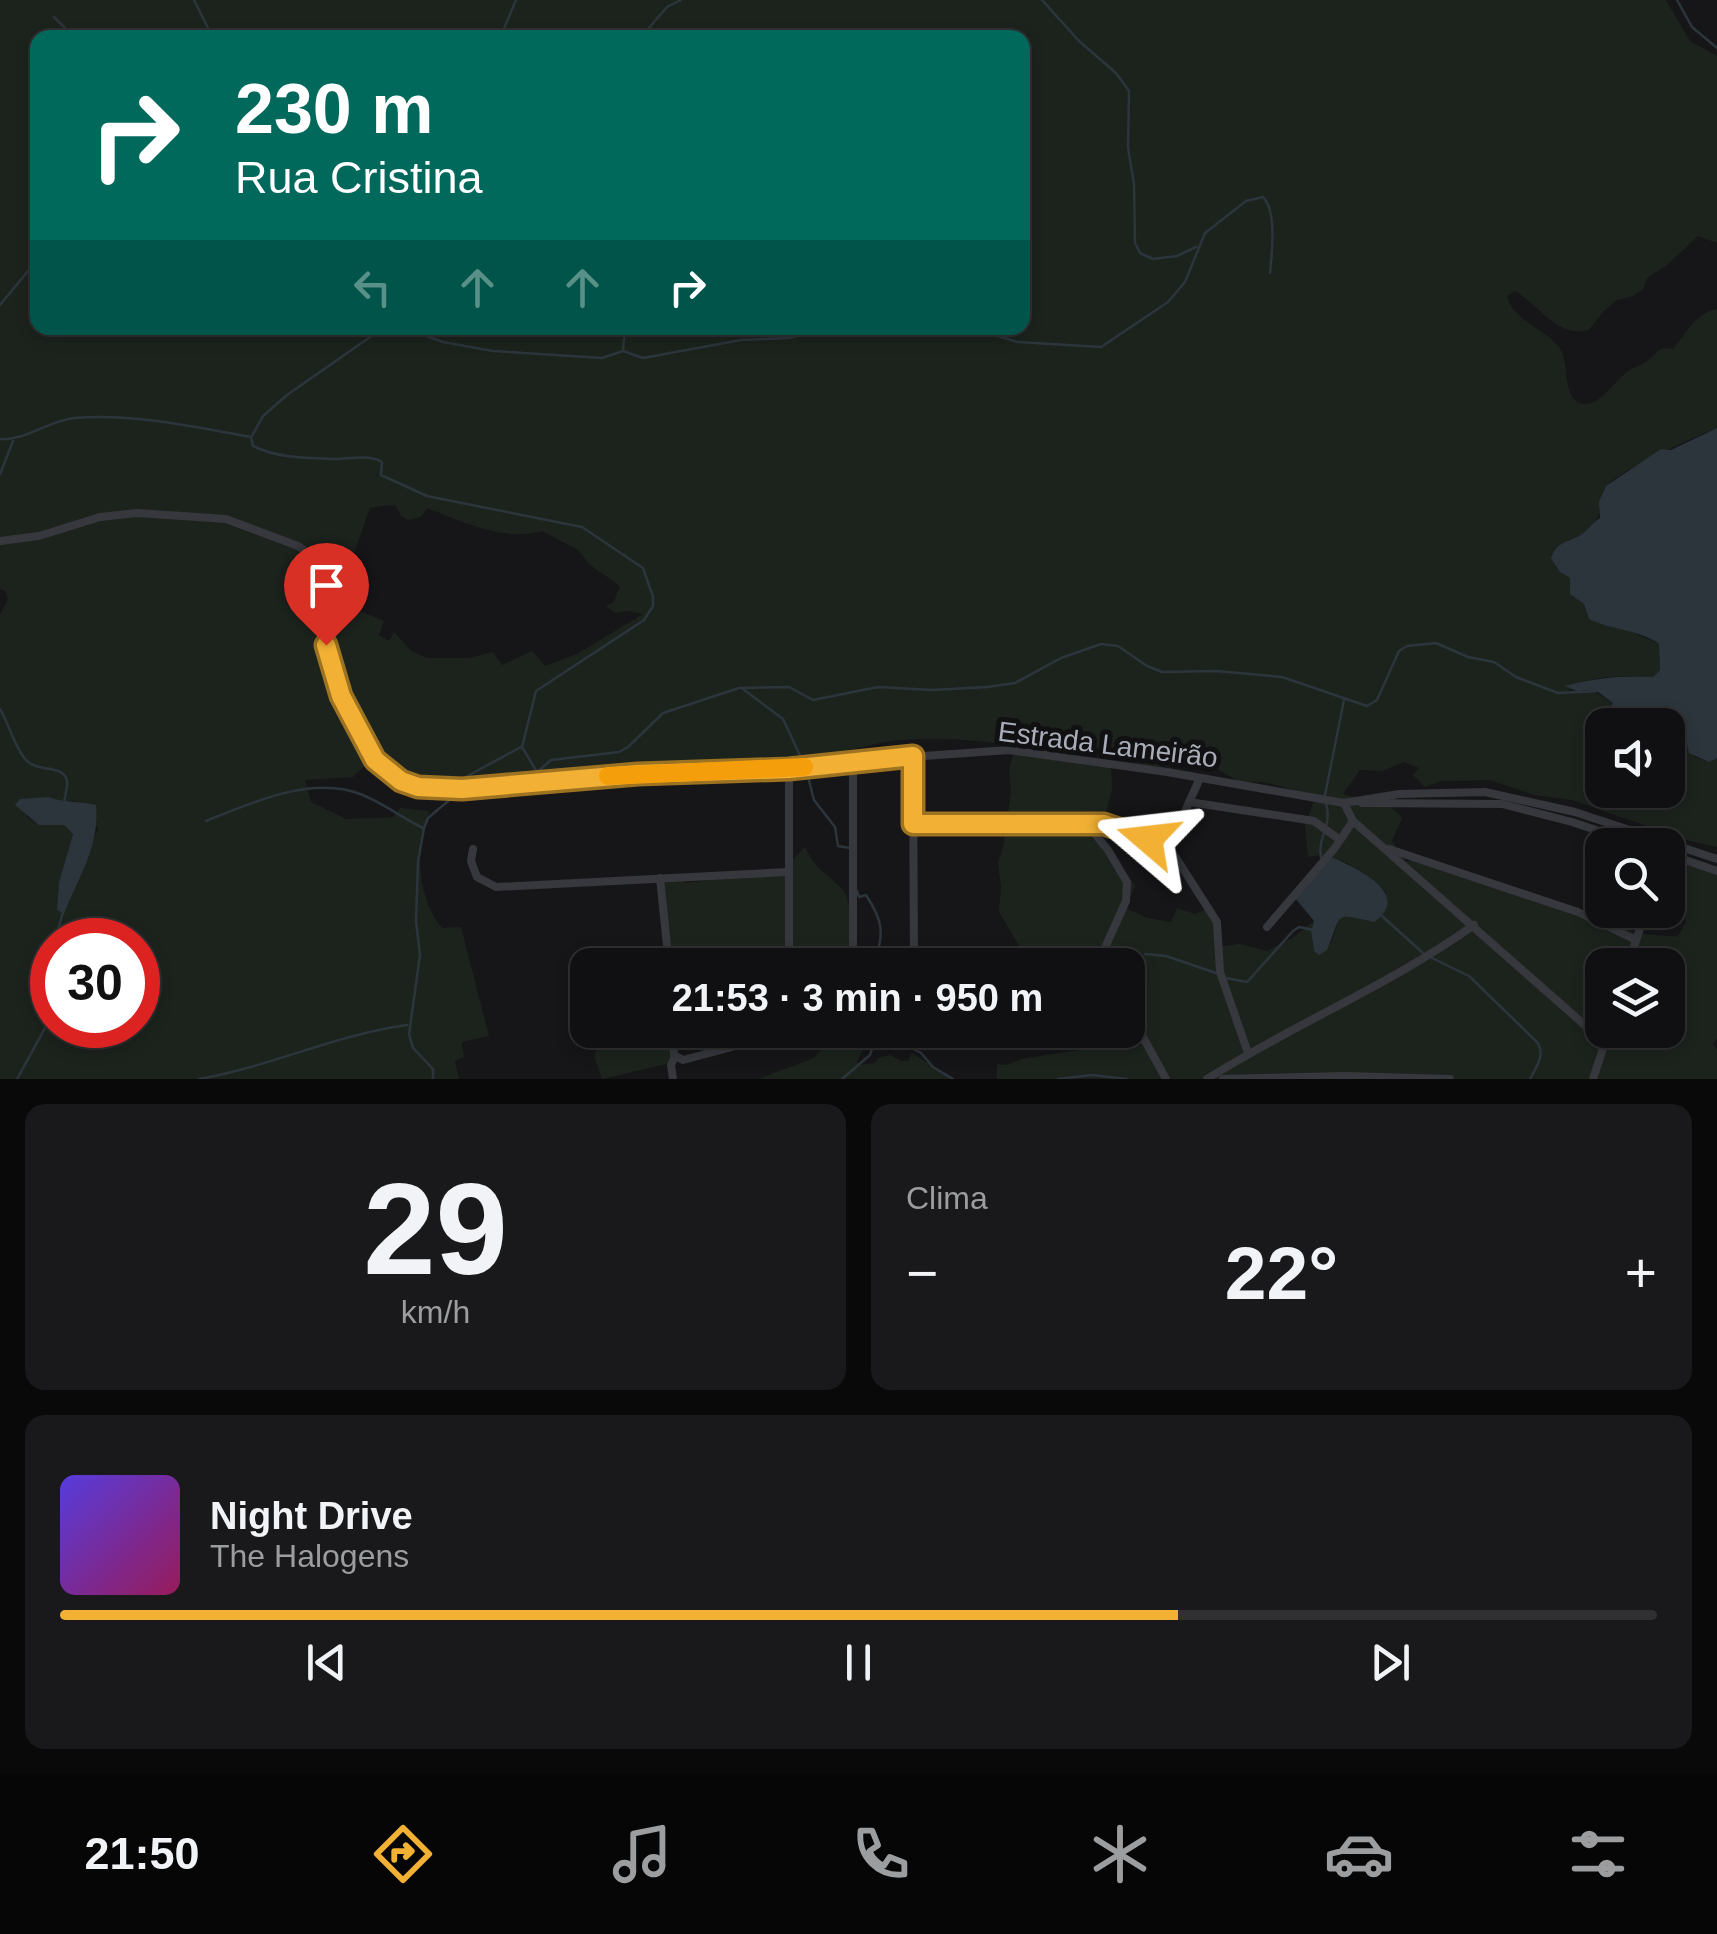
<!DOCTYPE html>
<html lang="pt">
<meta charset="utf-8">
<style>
body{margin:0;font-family:Arial,sans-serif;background:#19191b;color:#f1f3f6;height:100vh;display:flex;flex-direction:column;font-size:38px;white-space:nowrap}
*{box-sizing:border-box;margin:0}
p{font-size:32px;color:#9c9d9f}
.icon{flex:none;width:55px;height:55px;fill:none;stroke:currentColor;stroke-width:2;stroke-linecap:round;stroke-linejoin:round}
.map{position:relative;height:1079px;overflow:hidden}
.sheet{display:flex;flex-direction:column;gap:25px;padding:25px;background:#09090a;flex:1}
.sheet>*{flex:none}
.guide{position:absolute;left:30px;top:30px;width:1000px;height:305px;border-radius:20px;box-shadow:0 5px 15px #0003,0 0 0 2px #303032;background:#00695c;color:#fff;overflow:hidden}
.buttons{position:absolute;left:1585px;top:708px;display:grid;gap:20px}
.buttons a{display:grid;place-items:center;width:100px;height:100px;border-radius:20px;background:#101012;box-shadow:0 5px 15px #0003,0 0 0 2px #303032;font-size:50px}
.speed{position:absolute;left:30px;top:918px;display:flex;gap:20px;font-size:50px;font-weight:700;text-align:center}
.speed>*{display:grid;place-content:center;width:130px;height:130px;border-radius:50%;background:#101012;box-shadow:0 5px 15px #0003,0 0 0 2px #303032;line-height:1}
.speed .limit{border:15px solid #d22;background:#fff;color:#111}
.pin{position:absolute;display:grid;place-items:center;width:85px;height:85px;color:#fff;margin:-102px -42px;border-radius:50% 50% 50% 0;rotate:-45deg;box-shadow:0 0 10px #0007}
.pin .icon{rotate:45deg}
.me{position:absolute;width:110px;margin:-55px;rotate:287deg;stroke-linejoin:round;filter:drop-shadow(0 0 8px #0008)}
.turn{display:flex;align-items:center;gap:35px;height:210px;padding:0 40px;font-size:45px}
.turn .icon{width:130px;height:130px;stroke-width:2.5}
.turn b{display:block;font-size:70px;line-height:85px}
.lanes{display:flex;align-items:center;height:95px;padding:0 40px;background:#0003;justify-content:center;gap:50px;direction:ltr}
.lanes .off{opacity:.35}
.big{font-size:75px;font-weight:700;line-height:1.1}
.sheet .card{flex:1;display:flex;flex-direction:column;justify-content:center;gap:15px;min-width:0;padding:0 35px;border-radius:20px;background:#19191b}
.sheet .dial{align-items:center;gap:0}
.dial b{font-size:130px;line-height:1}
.song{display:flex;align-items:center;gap:30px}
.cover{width:120px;height:120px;border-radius:15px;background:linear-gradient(135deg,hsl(250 70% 55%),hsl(330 70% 35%))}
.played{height:10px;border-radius:5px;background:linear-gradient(90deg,#f2b134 70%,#303032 70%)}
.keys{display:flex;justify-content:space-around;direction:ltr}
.heat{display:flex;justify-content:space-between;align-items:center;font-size:55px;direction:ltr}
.sheet .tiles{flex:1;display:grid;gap:25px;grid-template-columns:1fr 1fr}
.card:last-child{grid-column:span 2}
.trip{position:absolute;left:570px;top:948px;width:575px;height:100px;border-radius:20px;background:#101012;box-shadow:0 5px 15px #0003,0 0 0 2px #303032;font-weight:700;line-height:100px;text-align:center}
.tabs{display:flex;height:160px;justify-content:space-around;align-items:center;background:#060607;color:#9c9d9f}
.tabs .icon{width:70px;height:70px}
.tabs .selected{color:#f2b134}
.tabs b{font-size:45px;color:#f1f3f6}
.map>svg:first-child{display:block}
.green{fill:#1c231d;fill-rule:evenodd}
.water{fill:#2c353c}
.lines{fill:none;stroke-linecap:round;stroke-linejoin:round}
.stream{stroke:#2c353c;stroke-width:2.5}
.minor{stroke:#37383d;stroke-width:8}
.route-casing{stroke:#9d7322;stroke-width:25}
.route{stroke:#f2b134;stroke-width:18}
.slow{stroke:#f59e0b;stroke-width:18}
.labels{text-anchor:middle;stroke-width:10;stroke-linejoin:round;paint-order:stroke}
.street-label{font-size:28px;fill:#a8adb8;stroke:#111113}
</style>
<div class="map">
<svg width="1717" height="1079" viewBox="0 0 1717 1079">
<rect width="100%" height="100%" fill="#161618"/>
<g class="green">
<path d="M 0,0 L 1666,0 L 1690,41 L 1717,56 L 1717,243 L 1698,236 L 1667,265 L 1647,278 L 1643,289 L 1633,296 L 1617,300 L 1602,313 L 1589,330 C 1555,338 1540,305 1515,291 L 1507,296 C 1513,322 1548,329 1561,350 C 1570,364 1560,412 1592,403 C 1604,399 1616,380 1627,372 C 1633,367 1641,366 1647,361 C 1658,353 1658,346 1673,349 C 1687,333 1695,313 1717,309 L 1717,428 C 1696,436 1615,472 1605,488 C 1594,503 1608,511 1588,530 C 1578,539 1564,540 1554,550 L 1560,572 L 1570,578 L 1570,594 L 1584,604 L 1589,619 L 1616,625 L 1659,644 L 1660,670 L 1653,677 C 1626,676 1591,674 1568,690 L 1580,693 L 1590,689 L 1613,703 L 1612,708 L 1653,725 L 1602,725 L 1602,790 L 1668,790 L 1668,734 L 1687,744 L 1695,757 L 1709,762 L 1717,758 L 1717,847 L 1690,841 L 1572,800 L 1535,795 L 1490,780 L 1442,781 L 1425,787 L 1413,775 L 1419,768 L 1404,762 L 1382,771 L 1360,770 L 1343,794 C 1365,802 1387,798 1402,818 L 1392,841 L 1406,862 L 1413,860 C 1470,876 1528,892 1584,911 C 1601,916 1617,927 1634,932 C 1640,934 1673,937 1678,936 L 1686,922 L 1684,902 L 1668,894 L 1668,863 L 1673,857 L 1717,869 L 1717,1039 L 1713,1043 L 1717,1050 L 1717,1079 L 997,1079 L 997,1064 L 1006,1065 L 1022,1059 L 1091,1048 L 1093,1042 L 1128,1040 L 1141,1046 L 1128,1009 L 1128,965 L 1110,965 L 1100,954 L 1093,954 L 1031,965 L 999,912 L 1001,888 L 998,862 L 1003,848 L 1011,792 L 1009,769 L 1014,753 L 1111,768 L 1112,790 L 1105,816 L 1091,824 L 1135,886 L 1125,908 L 1147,918 L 1171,922 L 1177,908 L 1195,914 L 1211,907 L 1218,923 L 1215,947 L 1240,944 L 1267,951 L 1292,938 L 1314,921 L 1311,931 L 1314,951 L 1331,943 L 1339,919 L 1345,915 L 1354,915 L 1387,893 C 1366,874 1338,850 1308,857 L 1305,825 L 1316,796 L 1264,782 L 1240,782 L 1203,761 L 1192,759 L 1181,767 C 1168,766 1153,767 1141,764 C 1116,758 1096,748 1070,755 C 1013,745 960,735 902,740 C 849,744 777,780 728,761 L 529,773 L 462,788 L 412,781 L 373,758 L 353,777 L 305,780 L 311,802 L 346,819 L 393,817 L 400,808 L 430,811 C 414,845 417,899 442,928 L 461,927 L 489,1036 L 462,1042 L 464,1057 L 455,1061 L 459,1079 L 0,1079 L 0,615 L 8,599 L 6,591 L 0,589 ZM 38,38 L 1022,38 L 1022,328 L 38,328 ZM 389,505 L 396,506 L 401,516 L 409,520 L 421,517 L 427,508 C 464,522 503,542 542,531 L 578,550 L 590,565 L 620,586 L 614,602 L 606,606 L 615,613 L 628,611 L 643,614 L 577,654 L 545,666 L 532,651 L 502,665 L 493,652 L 469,658 L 427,658 L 411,651 L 394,632 L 389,641 L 379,635 L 384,621 L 350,607 L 353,581 L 348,582 L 349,567 L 370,508 ZM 48,797 L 62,802 L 76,801 L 98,828 L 64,914 L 57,910 L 59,882 L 73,834 L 64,825 L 39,825 L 26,816 ZM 52,940 L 138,940 L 138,1025 L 52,1025 ZM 1602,965 L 1668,965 L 1668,1030 L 1602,1030 Z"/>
<path d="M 805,847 C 816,870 825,872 841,888 C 854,900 851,946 852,965 L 669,965 L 664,874 L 679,876 L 686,883 L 782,871 Z"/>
<polygon points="603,1030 673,1030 671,1063 602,1079 594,1056"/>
<polygon points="818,1030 869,1030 871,1035 857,1061 858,1065 875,1063 878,1058 890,1055 901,1061 908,1061 912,1053 952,1079 758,1079 814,1058 825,1045"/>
</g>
<g class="water">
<path d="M 1717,428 L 1717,758 L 1709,762 L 1689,753 L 1687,744 L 1668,734 L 1668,725 L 1653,725 L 1611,708 L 1613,703 L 1598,692 L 1583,690 L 1581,693 L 1565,686 C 1593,678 1624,675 1653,677 L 1660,670 L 1659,644 C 1638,629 1611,630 1589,619 L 1584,604 L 1570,594 L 1570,578 L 1560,572 L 1551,558 C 1557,542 1565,543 1579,536 C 1587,532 1592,523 1600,518 L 1599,501 L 1606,486 L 1661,449 L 1671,450 Z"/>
<path d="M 49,797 C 64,803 79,801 96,805 C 100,847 78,877 64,914 L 57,910 L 59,882 L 73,834 L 64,825 L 39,825 L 15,805 L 20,799 Z"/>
<path d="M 1329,856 C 1353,866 1415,894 1374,922 C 1332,913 1343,912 1327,950 L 1319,955 L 1314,951 L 1311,931 L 1314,921 L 1295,898 Z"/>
</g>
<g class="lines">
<g class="stream">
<polyline points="194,0 213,38"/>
<polyline points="1042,0 1079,41 1116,73 1129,91 1128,148 1134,184 1135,243 1140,253 1153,259 1177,256 1196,247"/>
<polyline points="1677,0 1692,27 1717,48"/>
<polyline points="54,17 75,38"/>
<polyline points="500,38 516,0"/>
<polyline points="640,38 667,7 681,0"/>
<polyline points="38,184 38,192"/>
<polyline points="0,305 38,259"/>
<polyline points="404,328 443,342 493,351 602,358 623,351 643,358 741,340 789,338 829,328"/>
<path d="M 973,328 L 1017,342 L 1101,347 L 1168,302 L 1185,282 L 1205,233 L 1246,201 L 1263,197 C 1277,211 1272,253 1270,273"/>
<polyline points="623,350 625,328"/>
<polyline points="252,436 263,416 287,395 383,328"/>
<path d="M 0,439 C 25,441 48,421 74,418 C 132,413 193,427 251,437 L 253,446 C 277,458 307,458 334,459 C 350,459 368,454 382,462 L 381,475 L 427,496 L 582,527 L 643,568 L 653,597 L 653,606 L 644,620 L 536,691 L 522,747 L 537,772 L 551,760 L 619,752 L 628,747 L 663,713 L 739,688 L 789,687 L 813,700 L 878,687 L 932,690 L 987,687 L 1015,683 L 1061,658 L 1101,644 L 1118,646 L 1147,666 L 1162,672 L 1216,671 L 1282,677 L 1367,706 L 1377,700 L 1399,651 L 1407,646 L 1436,643 L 1468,657 L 1494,662 L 1516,677 L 1558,693 L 1597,691"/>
<polyline points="0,474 13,441"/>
<polyline points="743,689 783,719 803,762"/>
<path d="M 0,709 C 9,724 15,748 26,760 C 38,773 64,764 67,781 C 68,788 64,797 64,805"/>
<polyline points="806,769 814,800 835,827 838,846 850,848"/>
<polyline points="1325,795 1344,700"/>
<path d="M 206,821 C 251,803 312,775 360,794 C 382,802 402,818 423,828"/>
<path d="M 1321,857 C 1317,837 1333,826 1326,803"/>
<path d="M 857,891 L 859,897 L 866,895 C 884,922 884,934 874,965"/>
<polyline points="1382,916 1424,954"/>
<polyline points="55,940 63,912"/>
<polyline points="1145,954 1166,956 1219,974"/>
<path d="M 1432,958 L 1469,976 L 1538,1043 C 1545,1056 1536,1067 1530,1079"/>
<polyline points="1226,978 1247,982 1293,931 1299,927 1313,930"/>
<polyline points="889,1030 897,1040 921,1053 933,1067 953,1079"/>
<polyline points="17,1079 45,1028 52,952"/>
<path d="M 199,1079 C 269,1067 335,1035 407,1025"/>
<polyline points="433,1079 433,1069 413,1048 409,1034 420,955 416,921 418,862 424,828 428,818 453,797 462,779 521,747"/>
<polyline points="842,1079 870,1055 878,1030"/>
<polyline points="1058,1079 1092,1075 1127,1079"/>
</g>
<g class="minor">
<polyline points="0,541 39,536 100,517 137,513 226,519 298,546 318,560 327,576 326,645 333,676 350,716 375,760 401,781 418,787 462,789 672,772 789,769 853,761 1009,750 1167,772 1344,803 1399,794 1485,792 1575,812 1717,859"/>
<polyline points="913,756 914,965"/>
<polyline points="853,761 853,965"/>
<polyline points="1189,802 1314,821 1340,840"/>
<polyline points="1344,803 1353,821 1604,1042"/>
<polyline points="1362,803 1502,804 1572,822 1641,845"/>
<polyline points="913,824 1104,824 1169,847 1200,778"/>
<polyline points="1087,824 1108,850 1127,882 1126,901 1099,961"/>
<polyline points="1169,847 1217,922 1220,972 1248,1053"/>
<polyline points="473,849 471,861 477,877 496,887 787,872"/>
<polyline points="1389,849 1578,912 1634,939"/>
<polyline points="1668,854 1717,871"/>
<polyline points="660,878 669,965"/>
<polyline points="1267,927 1334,849 1353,821"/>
<polyline points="789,965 789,769"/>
<polyline points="1058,965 1099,961 1101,965"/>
<polyline points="1628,965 1646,910"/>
<polyline points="1128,1010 1166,1079"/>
<polyline points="673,1030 674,1055 683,1060 795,1030"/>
<polyline points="673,1079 671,1065 675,1056"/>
<path d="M 1207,1079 C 1294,1024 1390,985 1474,925"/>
<polyline points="1223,1079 1345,1076 1450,1079"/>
<polyline points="1593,1079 1609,1030"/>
</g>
</g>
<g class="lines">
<g class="route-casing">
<polyline id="route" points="326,645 341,696 375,760 401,781 418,787 462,789 638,774 789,769 913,756 913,824 1104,824 1148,839"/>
</g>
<use href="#route" class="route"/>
<polyline class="slow" points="608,776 804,767"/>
</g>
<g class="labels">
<g class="street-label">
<text transform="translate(1108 744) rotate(7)" y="10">Estrada Lameirão</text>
</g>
</g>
</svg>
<div class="buttons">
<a><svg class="icon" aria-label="sound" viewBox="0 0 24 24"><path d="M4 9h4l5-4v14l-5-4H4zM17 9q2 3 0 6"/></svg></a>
<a><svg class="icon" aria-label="search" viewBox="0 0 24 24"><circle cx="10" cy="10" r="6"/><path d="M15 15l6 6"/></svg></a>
<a><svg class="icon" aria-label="layers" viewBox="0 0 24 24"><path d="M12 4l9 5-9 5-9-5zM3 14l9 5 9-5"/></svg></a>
</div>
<div class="speed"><div class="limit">30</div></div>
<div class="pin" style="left:326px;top:645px;background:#d93025"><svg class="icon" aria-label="arrive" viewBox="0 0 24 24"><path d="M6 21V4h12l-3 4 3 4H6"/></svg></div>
<svg class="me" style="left:1148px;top:839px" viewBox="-20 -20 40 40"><path d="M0-17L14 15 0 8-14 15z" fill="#f2b134" stroke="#fff" stroke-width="4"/></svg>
<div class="trip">21:53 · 3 min · 950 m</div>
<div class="guide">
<div class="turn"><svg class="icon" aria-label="right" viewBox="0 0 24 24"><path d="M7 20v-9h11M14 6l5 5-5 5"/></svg><div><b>230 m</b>Rua Cristina</div></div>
<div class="lanes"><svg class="icon off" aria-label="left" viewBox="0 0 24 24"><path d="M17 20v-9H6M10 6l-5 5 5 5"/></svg><svg class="icon off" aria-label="ahead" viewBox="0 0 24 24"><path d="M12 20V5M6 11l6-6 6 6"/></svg><svg class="icon off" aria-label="ahead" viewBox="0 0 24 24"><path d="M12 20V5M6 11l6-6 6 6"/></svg><svg class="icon" aria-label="right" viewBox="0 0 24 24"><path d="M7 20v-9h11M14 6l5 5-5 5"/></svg></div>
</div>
</div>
<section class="sheet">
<div class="tiles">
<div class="card dial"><b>29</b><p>km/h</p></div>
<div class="card"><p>Clima</p>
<div class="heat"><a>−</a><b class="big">22°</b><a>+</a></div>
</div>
<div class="card">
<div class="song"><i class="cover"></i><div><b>Night Drive</b><p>The Halogens</p></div></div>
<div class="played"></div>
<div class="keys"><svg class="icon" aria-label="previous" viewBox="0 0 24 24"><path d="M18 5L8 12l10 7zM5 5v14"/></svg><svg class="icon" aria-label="pause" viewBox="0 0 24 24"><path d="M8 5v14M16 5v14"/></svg><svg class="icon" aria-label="next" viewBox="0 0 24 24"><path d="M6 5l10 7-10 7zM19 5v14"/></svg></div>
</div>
</div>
</section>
<nav class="tabs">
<b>21:50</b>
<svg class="icon selected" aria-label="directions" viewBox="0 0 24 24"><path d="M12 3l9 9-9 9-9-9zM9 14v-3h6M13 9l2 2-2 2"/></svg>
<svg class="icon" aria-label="music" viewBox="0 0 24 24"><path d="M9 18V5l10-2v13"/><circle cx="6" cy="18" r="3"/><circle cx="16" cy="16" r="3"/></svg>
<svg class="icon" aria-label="phone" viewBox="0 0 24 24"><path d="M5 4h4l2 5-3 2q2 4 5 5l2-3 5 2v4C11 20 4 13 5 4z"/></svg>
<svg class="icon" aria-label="climate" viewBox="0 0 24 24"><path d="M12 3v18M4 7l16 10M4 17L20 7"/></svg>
<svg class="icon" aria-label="car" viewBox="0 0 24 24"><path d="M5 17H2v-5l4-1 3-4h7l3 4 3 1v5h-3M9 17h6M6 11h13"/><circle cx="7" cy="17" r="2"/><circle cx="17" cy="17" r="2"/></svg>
<svg class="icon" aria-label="filters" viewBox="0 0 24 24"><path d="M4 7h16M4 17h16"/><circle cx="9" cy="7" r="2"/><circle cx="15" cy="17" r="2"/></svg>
</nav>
